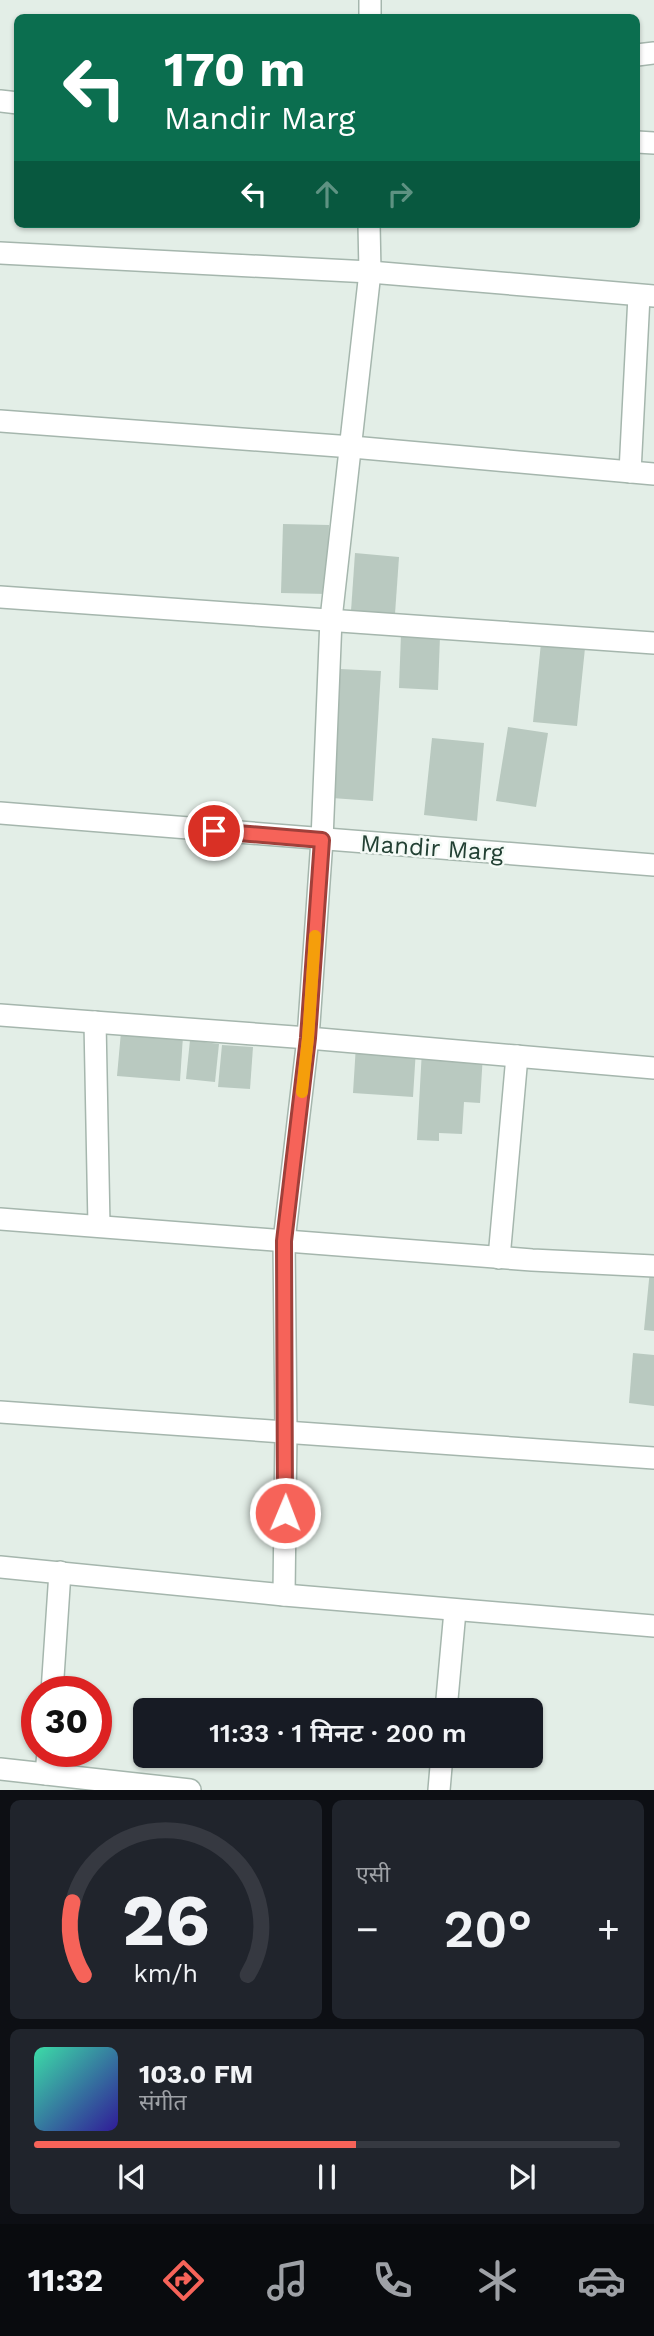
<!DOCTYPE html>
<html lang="hi">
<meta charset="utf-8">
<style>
body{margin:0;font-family:"Work Sans","Noto Sans Devanagari",sans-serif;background:#20242c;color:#f1f3f6;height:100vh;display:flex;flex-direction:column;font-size:26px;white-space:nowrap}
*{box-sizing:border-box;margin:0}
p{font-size:23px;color:#9ea1a6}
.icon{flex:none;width:38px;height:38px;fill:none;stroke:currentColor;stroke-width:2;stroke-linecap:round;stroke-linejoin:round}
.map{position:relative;height:1790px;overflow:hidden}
.side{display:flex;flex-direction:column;gap:10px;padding:10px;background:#0d0f14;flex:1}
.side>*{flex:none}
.banner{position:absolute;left:14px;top:14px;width:626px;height:214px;border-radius:10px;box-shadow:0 2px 5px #0004;background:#0b6e4f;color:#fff;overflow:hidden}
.speed{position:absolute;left:21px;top:1676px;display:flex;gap:14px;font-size:35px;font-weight:700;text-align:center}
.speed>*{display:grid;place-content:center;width:91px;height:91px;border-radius:50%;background:#171b24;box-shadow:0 2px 5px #0004;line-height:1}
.speed .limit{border:10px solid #d22;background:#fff;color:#111}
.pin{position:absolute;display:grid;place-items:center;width:60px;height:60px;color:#fff;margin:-30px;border:4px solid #fff;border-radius:50%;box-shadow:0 2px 7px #0007}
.me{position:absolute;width:77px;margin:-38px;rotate:1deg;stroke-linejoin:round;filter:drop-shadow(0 0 5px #0008)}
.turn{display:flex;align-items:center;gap:24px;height:147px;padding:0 35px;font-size:32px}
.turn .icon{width:91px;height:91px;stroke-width:2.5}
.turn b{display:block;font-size:49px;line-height:60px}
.lanes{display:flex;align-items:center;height:66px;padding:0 35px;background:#0003;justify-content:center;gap:35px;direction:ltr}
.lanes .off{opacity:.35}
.big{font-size:52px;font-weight:600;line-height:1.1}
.side .tile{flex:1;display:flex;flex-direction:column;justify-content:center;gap:10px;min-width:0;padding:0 24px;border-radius:10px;background:#20242c}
.side .dial{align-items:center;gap:0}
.dial svg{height:182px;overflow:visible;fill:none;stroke:#363941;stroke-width:7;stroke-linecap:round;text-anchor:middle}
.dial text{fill:#f1f3f6;stroke:none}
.song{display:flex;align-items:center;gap:21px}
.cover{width:84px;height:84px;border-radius:10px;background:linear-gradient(135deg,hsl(160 70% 55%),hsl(250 70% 35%))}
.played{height:7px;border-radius:4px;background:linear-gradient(90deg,#f66359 55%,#363941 55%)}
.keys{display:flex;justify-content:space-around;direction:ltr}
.heat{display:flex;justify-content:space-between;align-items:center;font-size:38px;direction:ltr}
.side .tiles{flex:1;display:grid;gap:10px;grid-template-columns:1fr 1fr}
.tile:last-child{grid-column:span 2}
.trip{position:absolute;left:133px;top:1698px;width:410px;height:70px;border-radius:10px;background:#171b24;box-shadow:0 2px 5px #0004;font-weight:600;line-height:70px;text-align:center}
.tab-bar{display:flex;height:112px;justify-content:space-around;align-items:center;background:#090b0e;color:#9ea1a6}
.tab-bar .icon{width:49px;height:49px}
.tab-bar .selected{color:#f66359}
.tab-bar b{font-size:32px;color:#f1f3f6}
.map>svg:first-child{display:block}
.building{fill:#b9c9c0}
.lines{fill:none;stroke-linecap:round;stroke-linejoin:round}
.street-casing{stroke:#a5b6ad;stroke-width:24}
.street{stroke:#fff;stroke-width:21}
.route-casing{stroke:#a0403a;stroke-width:18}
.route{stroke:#f66359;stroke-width:12}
.slow{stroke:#f59e0b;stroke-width:12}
.labels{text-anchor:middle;stroke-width:5;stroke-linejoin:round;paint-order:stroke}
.street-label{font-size:24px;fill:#224033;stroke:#f4faf6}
</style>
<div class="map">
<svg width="654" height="1790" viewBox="0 0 654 1790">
<rect width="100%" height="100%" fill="#e3eee7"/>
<g class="building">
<polygon points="283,524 329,525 327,594 281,593"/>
<polygon points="355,553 399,557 395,614 351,611"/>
<polygon points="401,634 440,636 438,690 399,688"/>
<polygon points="541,643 585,648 577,726 533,722"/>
<polygon points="340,669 381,671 373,801 332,798"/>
<polygon points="508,727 548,733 536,807 496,801"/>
<polygon points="432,738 484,743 477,821 424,815"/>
<polygon points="121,1032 183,1036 180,1081 117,1076"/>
<polygon points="190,1040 219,1044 215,1082 186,1079"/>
<polygon points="222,1045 253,1047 250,1089 218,1087"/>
<polygon points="356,1045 416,1049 413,1097 353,1093"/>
<polygon points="422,1050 483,1054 480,1103 464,1102 462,1134 439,1133 439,1141 417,1140"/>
<polygon points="650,1270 654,1270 654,1331 644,1330"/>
<polygon points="633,1353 654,1355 654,1406 629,1403"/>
</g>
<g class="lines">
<g class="street-casing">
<g id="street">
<polyline points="370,18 370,0"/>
<polyline points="637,55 654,53"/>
<polyline points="0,101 18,103"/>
<polyline points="637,142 654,143"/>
<polyline points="0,253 370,272 654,296"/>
<polyline points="0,421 352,447 654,474"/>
<polyline points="630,472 639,296"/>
<polyline points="0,597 654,643"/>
<polyline points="0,813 654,865"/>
<polyline points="0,1015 308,1038 654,1068"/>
<polyline points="95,1022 99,1226"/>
<polyline points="0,1219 532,1260 654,1266"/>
<polyline points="499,1258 517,1056"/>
<polyline points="0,1412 654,1458"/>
<polyline points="0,1567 284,1595 654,1626"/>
<polyline points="284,1595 286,1431 284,1241 308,1038 322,840 331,619 370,272 369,224"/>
<polyline points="52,1692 60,1572"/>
<polyline points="446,1710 455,1611"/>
<polyline points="0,1769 190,1790"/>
<polyline points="46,1774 48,1752"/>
<polyline points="439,1790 442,1755"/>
</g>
</g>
<use href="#street" class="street"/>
</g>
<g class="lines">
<g class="route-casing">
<polyline id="route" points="214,831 322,840 308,1038 284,1241 285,1513"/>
</g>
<use href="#route" class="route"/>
<polyline class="slow" points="302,1092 308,1038 315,936"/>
</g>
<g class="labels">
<g class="street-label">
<text transform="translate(432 848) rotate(4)" y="8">Mandir Marg</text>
</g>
</g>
</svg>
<div class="speed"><div class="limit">30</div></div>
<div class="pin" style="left:214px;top:831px;background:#d93025"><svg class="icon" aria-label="arrive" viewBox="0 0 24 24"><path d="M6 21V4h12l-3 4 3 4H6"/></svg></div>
<svg class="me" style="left:285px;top:1513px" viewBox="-20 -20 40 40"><circle r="17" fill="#f66359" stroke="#fff" stroke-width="3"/><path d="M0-11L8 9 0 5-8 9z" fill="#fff"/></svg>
<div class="trip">11:33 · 1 मिनट · 200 m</div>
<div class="banner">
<div class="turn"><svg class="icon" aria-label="left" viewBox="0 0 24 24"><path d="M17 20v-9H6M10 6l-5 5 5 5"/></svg><div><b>170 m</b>Mandir Marg</div></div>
<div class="lanes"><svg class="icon" aria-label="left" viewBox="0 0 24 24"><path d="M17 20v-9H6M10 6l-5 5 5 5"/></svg><svg class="icon off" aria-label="ahead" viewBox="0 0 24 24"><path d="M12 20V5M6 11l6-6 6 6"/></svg><svg class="icon off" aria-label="right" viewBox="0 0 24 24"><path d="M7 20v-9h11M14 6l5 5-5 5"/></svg></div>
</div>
</div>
<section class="side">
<div class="tiles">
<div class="tile dial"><svg viewBox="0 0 100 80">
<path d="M14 69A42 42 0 1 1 86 69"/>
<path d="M14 69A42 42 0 0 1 9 37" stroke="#f66359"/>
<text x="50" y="56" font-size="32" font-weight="700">26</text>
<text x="50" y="72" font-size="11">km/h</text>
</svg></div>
<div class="tile"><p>एसी</p>
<div class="heat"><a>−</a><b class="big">20°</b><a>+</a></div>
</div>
<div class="tile">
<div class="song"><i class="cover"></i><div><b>103.0 FM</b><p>संगीत</p></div></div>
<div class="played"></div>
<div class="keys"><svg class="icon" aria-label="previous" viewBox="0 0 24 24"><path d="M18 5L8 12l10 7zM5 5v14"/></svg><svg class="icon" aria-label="pause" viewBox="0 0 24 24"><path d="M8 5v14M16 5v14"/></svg><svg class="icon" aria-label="next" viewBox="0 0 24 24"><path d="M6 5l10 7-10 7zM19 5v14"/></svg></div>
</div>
</div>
</section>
<nav class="tab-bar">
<b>11:32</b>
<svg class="icon selected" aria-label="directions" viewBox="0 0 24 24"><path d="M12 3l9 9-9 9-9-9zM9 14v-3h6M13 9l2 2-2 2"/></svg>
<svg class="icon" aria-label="music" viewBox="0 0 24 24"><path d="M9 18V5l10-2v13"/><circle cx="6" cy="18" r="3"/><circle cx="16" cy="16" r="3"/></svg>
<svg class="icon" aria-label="phone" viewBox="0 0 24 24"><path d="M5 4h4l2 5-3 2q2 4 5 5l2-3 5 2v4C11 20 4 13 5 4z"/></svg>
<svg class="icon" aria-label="climate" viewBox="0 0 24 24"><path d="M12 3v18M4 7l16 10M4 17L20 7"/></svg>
<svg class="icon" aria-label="car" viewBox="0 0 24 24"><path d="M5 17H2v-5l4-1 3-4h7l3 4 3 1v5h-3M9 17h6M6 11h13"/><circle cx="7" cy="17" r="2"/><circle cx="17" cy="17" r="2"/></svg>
</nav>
